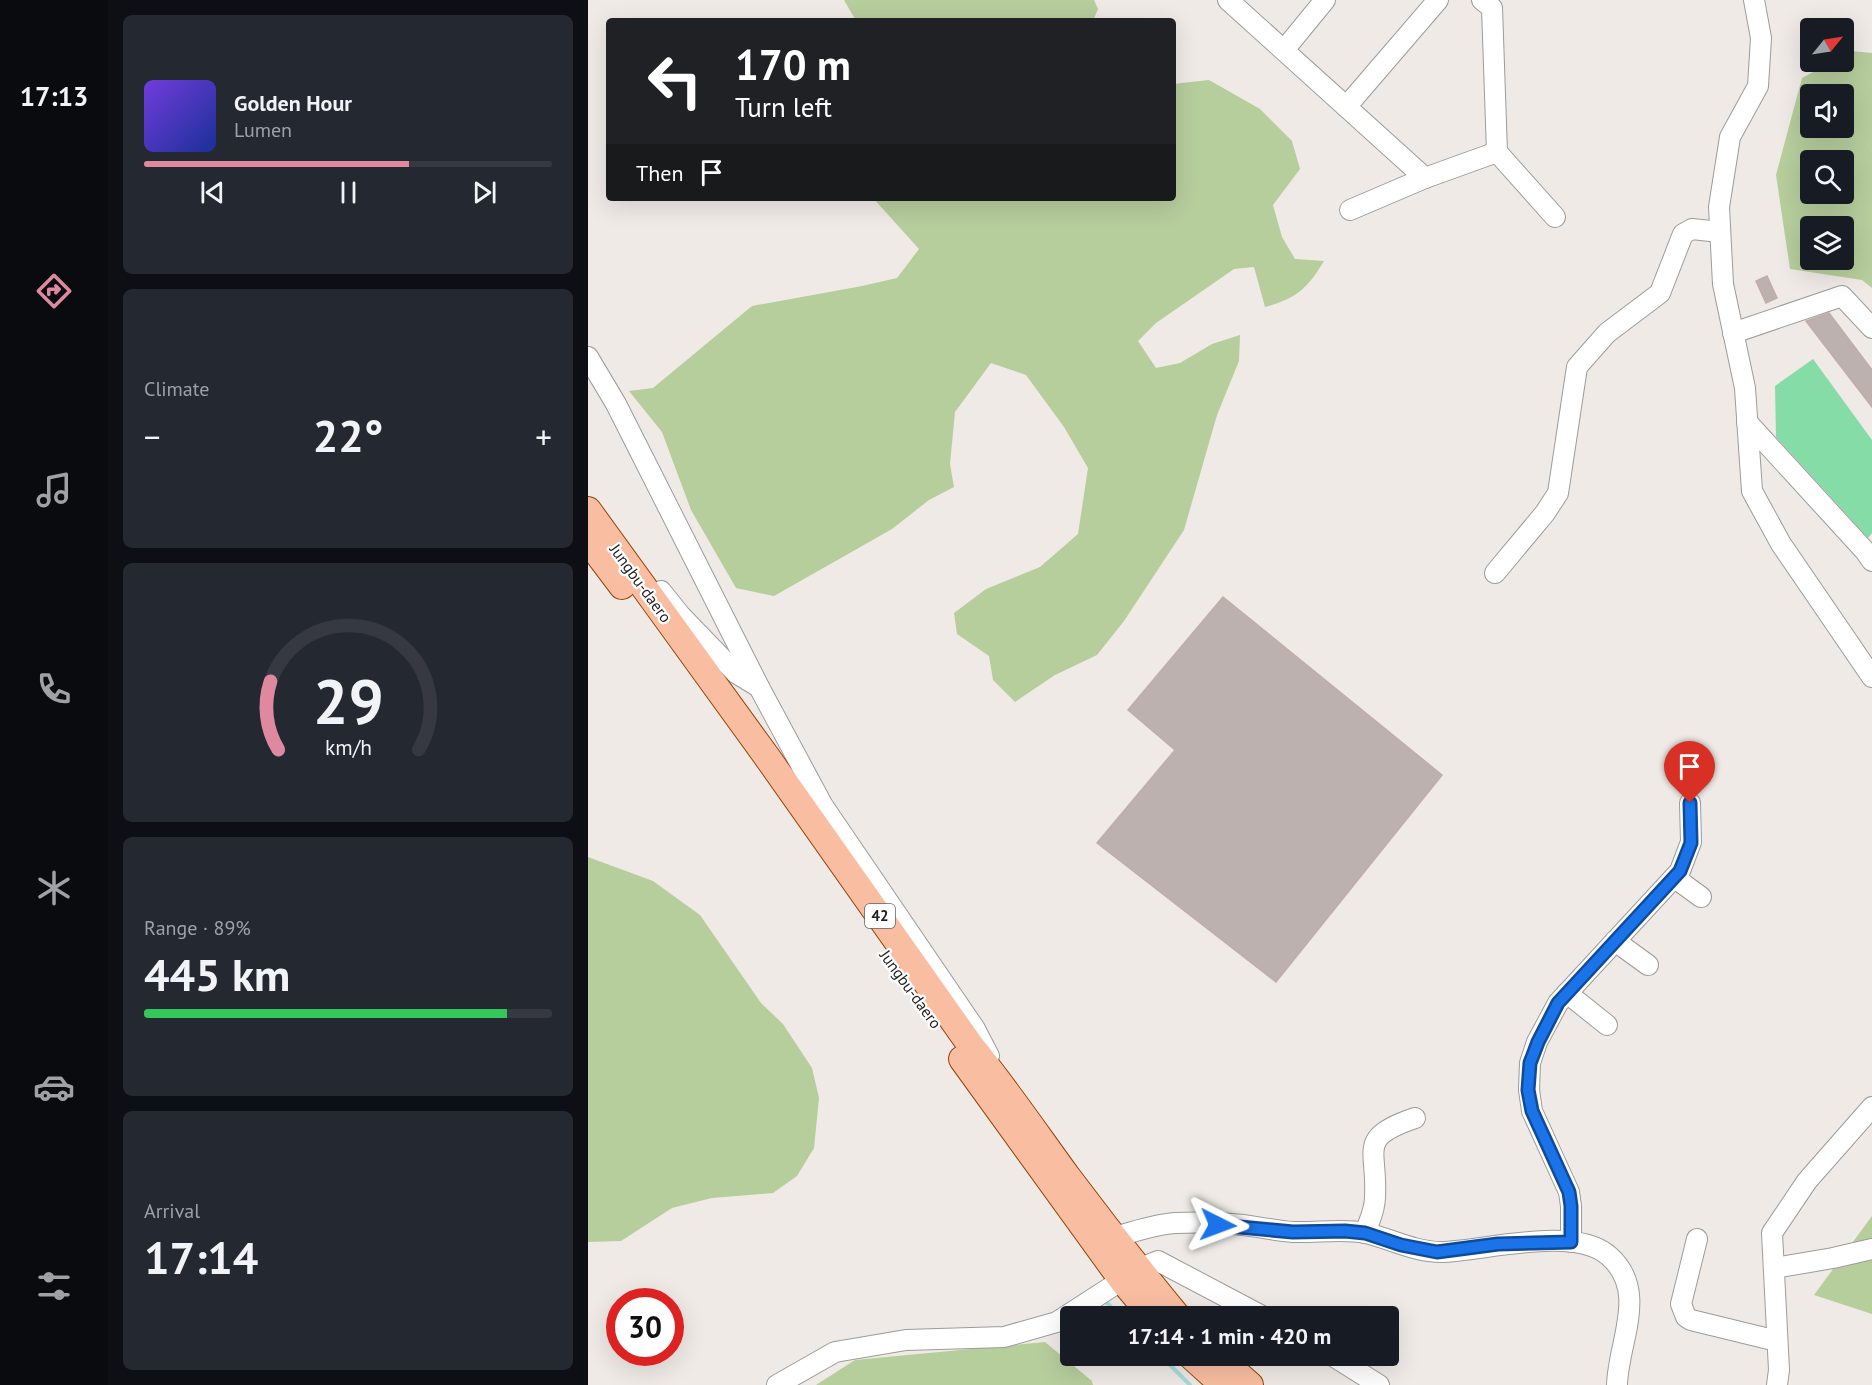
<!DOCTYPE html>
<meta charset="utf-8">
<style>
body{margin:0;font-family:"PT Sans",sans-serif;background:#242831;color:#f1f3f6;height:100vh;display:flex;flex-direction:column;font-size:22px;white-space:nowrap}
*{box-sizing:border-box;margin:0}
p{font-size:20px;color:#9ea1a6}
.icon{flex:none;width:33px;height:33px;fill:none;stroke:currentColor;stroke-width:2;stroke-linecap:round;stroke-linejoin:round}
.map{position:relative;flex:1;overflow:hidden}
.details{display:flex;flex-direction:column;gap:15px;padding:15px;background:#0d0f14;width:480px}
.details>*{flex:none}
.top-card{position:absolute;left:18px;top:18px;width:570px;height:183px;border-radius:6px;box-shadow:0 6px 24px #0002;background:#202124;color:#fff;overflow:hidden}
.needle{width:39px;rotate:60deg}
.buttons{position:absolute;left:1212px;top:18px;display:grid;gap:12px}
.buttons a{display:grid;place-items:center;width:54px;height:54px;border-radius:6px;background:#171b24;box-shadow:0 6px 24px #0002;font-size:30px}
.speed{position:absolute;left:18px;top:1288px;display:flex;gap:12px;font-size:30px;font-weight:700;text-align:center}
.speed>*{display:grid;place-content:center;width:78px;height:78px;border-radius:50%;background:#171b24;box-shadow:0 6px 24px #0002;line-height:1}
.speed .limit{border:9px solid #d22;background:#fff;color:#111}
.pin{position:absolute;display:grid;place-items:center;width:51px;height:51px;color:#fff;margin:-62px -26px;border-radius:50% 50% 50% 0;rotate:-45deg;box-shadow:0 0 6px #0007}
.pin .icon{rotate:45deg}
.me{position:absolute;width:66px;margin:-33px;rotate:93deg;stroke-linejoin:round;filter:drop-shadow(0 0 4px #0008)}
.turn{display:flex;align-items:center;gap:21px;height:126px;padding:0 30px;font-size:27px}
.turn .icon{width:78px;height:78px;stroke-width:2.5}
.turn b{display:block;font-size:42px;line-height:51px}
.then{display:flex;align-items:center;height:57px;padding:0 30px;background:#0003;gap:12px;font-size:22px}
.big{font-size:45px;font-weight:800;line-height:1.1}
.details .widget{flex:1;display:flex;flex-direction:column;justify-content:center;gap:9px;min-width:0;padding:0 21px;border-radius:9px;background:#242831}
.details .dial{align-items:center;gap:0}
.dial svg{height:156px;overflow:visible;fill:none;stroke:#363941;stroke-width:7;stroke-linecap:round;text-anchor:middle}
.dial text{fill:#f1f3f6;stroke:none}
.song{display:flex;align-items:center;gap:18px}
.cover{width:72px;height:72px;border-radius:9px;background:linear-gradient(135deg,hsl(260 70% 55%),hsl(230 70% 35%))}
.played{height:6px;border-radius:3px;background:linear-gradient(90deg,#de899f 65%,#363941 65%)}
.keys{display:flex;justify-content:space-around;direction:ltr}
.heat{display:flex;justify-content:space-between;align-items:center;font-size:33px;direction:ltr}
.charge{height:9px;border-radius:4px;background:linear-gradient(90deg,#34c759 89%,#363941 0)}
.trip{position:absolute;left:472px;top:1306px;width:339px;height:60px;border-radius:6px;background:#171b24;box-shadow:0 6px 24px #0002;font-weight:800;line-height:60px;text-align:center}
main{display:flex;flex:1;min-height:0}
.menu{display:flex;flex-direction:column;width:108px;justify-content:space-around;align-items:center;background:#090b0e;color:#9ea1a6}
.menu .icon{width:42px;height:42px}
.menu .current{color:#de899f}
.menu b{font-size:27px;color:#f1f3f6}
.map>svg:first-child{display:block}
.forest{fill:#b6cd9c;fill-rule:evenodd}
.pitch{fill:#86dca6}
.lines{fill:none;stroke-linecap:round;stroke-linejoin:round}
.stream{stroke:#a7dcdb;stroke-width:4}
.building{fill:#bcb1af;stroke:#c1ada8;stroke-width:1.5}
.minor-casing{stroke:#9c9c9c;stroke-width:22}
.major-casing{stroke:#954305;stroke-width:28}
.minor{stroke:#fff;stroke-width:20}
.major{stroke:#f9bea1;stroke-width:26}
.route-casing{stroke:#114b97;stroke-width:15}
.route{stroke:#1a73e8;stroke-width:10}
.labels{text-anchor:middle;stroke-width:4.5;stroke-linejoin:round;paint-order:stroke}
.shield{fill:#fff;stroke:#626262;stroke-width:1.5}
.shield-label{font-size:15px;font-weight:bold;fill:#1f1f1f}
.street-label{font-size:16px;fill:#1f1f1f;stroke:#fff}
</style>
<main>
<nav class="menu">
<b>17:13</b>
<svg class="icon current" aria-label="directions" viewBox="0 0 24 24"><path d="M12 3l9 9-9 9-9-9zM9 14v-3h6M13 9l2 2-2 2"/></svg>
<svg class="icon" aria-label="music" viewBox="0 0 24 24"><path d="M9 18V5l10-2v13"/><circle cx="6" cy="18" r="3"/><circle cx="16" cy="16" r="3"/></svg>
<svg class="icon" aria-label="phone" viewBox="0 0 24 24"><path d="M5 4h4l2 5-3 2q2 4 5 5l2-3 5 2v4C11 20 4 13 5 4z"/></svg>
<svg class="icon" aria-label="climate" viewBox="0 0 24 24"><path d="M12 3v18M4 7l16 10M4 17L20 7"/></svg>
<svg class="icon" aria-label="car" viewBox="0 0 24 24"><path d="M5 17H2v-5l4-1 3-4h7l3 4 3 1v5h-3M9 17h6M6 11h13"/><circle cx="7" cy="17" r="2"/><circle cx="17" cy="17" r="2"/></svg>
<svg class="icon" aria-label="filters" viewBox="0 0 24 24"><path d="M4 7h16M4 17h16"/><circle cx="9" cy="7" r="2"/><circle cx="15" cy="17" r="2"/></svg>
</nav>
<section class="details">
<div class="widget">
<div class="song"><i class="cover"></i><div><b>Golden Hour</b><p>Lumen</p></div></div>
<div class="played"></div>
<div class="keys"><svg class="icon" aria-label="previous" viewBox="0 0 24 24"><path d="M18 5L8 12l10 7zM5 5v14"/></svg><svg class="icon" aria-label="pause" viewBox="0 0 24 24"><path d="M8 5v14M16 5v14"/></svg><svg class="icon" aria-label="next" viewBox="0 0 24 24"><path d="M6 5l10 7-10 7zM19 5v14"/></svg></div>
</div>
<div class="widget"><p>Climate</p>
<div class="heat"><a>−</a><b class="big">22°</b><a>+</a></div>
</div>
<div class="widget dial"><svg viewBox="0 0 100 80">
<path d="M14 69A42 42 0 1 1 86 69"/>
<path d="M14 69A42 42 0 0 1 10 34" stroke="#de899f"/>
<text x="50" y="56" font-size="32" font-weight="700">29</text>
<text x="50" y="72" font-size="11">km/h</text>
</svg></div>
<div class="widget"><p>Range · 89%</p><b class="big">445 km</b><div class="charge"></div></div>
<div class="widget"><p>Arrival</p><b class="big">17:14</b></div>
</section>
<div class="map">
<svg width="1284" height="1385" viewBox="0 0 1284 1385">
<rect width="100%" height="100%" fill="#efeae6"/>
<g class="forest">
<polygon points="256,0 506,0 510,9 505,21 268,21"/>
<path d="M 1263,51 L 1284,53 L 1284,288 L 1274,280 L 1202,269 L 1188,175 L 1214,78 L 1244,62 L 1256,62 L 1256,55 ZM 1256,94 L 1256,128 L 1222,128 L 1222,94 ZM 1256,160 L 1256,194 L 1222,194 L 1222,160 ZM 1256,226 L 1256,260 L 1222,260 L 1222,226 Z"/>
<path d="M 621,80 L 672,109 L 704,141 L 712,169 L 685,205 L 694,237 L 707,259 L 736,261 C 719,289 709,298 677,307 L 666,267 L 646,269 L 568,323 L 550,341 L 568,368 L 592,363 L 624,344 L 652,335 L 651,361 L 629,415 L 596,530 L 536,621 L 509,655 L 467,675 L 427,702 L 405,680 L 401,656 L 369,634 L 366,613 L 398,589 L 452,567 L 490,534 L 500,468 L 476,427 L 438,375 L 403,363 L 367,412 L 362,464 L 366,487 L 341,500 L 304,529 L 186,596 L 148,588 L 103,510 L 74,432 L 41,391 L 65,388 L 164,306 L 274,286 L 309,278 L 331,249 L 285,198 L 585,198 L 585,84 Z"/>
<polygon points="0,857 65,881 112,915 173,1003 195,1024 224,1068 231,1098 226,1148 209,1176 185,1193 124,1198 84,1208 33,1241 0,1242"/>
<polygon points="1284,1216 1284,1314 1226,1295"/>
<polygon points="457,1342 504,1381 505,1385 228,1385 267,1360"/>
</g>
<polygon class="pitch" points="1225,359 1284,440 1284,533 1280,538 1188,437 1187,386"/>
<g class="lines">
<g class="stream">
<polyline points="519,1303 533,1317"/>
<polyline points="573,1356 602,1385"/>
</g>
</g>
<g class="building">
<polygon points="1179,276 1189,298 1178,303 1168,281"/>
<polygon points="1241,313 1284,370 1284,407 1218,321"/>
<polygon points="635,597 854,775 688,982 509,843 587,750 540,710"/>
</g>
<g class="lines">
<g class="minor-casing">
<g id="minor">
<polyline points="640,0 837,178 909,152"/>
<polyline points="894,0 904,8 909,152 967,217"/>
<polyline points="1166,0 1173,38 1170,86 1142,137 1131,207 1135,284 1157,388 1164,491 1193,544 1284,677"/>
<polyline points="696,50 737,0"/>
<polyline points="758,107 850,0"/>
<polyline points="762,210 837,178"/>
<polyline points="1145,333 1254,296 1284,328"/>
<polyline points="0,357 28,404 171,687 235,806 387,1029 401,1056"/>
<polyline points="1159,422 1277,551 1284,561"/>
<polyline points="907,573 957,513 970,493 989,367 1019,333 1072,293 1095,234 1104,229 1132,232"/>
<polyline points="73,591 93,616 148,673 171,687"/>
<polyline points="1087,878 1113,897"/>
<polyline points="1027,941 1060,965"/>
<polyline points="979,993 1019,1025"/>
<path d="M 777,1233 C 781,1221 787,1211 787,1197 C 790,1149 768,1138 827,1118"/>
<path d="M 526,1237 C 546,1232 567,1224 588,1223 C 614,1222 644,1223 669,1227 C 681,1229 693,1231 705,1232 C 729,1233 754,1228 778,1233 C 803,1239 827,1252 853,1252 C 896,1251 986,1225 1021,1256 C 1061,1291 1030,1342 1029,1385"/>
<polyline points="1109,1239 1093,1304 1098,1317 1103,1320 1189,1341"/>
<polyline points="983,1242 983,1206 981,1192 944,1111 941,1090 942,1063 949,1042 970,1003 1092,871 1103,842 1102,803"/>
<polyline points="1186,1268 1245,1258 1284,1249"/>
<polyline points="550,1269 570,1261 676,1317"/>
<polyline points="745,1356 791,1385"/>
<polyline points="189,1385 247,1352 318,1340 416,1337 469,1322 534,1280"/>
<polyline points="1189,1385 1191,1370 1184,1233 1219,1181 1284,1107"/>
</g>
</g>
<g class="major-casing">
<g id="major">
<path d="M 0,510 L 179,757 L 383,1046 C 417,1088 447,1132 479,1176 C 515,1224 552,1271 590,1317"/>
<polyline points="0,541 34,586"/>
<polyline points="374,1059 534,1280 565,1317"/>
<polyline points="603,1356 635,1385"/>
<polyline points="629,1356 662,1385"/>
</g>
</g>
<use href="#minor" class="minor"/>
<use href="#major" class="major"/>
</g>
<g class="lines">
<g class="route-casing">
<polyline id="route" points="630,1225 705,1232 757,1231 777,1233 813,1245 849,1252 910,1244 983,1242 983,1206 981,1192 944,1111 940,1090 942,1063 950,1042 970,1003 1092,871 1103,843 1102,803"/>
</g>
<use href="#route" class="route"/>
</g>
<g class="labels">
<rect class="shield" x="277" y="904" width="30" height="24" rx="4.5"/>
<g class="shield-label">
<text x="292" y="921">42</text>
</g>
<g class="street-label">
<text transform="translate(53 583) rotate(54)" y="6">Jungbu-daero</text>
<text transform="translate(323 989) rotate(54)" y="6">Jungbu-daero</text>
</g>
</g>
</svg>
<div class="buttons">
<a><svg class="needle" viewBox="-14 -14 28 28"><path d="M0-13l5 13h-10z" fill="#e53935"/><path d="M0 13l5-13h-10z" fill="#9ea1a6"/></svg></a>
<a><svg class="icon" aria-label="sound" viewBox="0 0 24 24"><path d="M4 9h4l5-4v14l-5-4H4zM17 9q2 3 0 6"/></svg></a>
<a><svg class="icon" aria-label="search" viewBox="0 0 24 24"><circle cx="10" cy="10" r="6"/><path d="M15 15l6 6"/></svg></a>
<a><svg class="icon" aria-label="layers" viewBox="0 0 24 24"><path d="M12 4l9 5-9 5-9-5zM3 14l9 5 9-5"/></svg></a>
</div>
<div class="speed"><div class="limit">30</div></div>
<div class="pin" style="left:1102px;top:803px;background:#d93025"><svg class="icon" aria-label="arrive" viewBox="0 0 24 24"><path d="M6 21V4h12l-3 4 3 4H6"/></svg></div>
<svg class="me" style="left:630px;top:1225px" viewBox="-20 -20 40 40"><path d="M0-17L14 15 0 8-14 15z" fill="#1a73e8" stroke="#fff" stroke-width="4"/></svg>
<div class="trip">17:14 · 1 min · 420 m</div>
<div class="top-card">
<div class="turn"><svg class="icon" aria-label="left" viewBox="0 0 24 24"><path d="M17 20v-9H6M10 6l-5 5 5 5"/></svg><div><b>170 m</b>Turn left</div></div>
<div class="then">Then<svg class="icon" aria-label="arrive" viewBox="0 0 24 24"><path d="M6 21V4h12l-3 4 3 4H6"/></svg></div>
</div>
</div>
</main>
